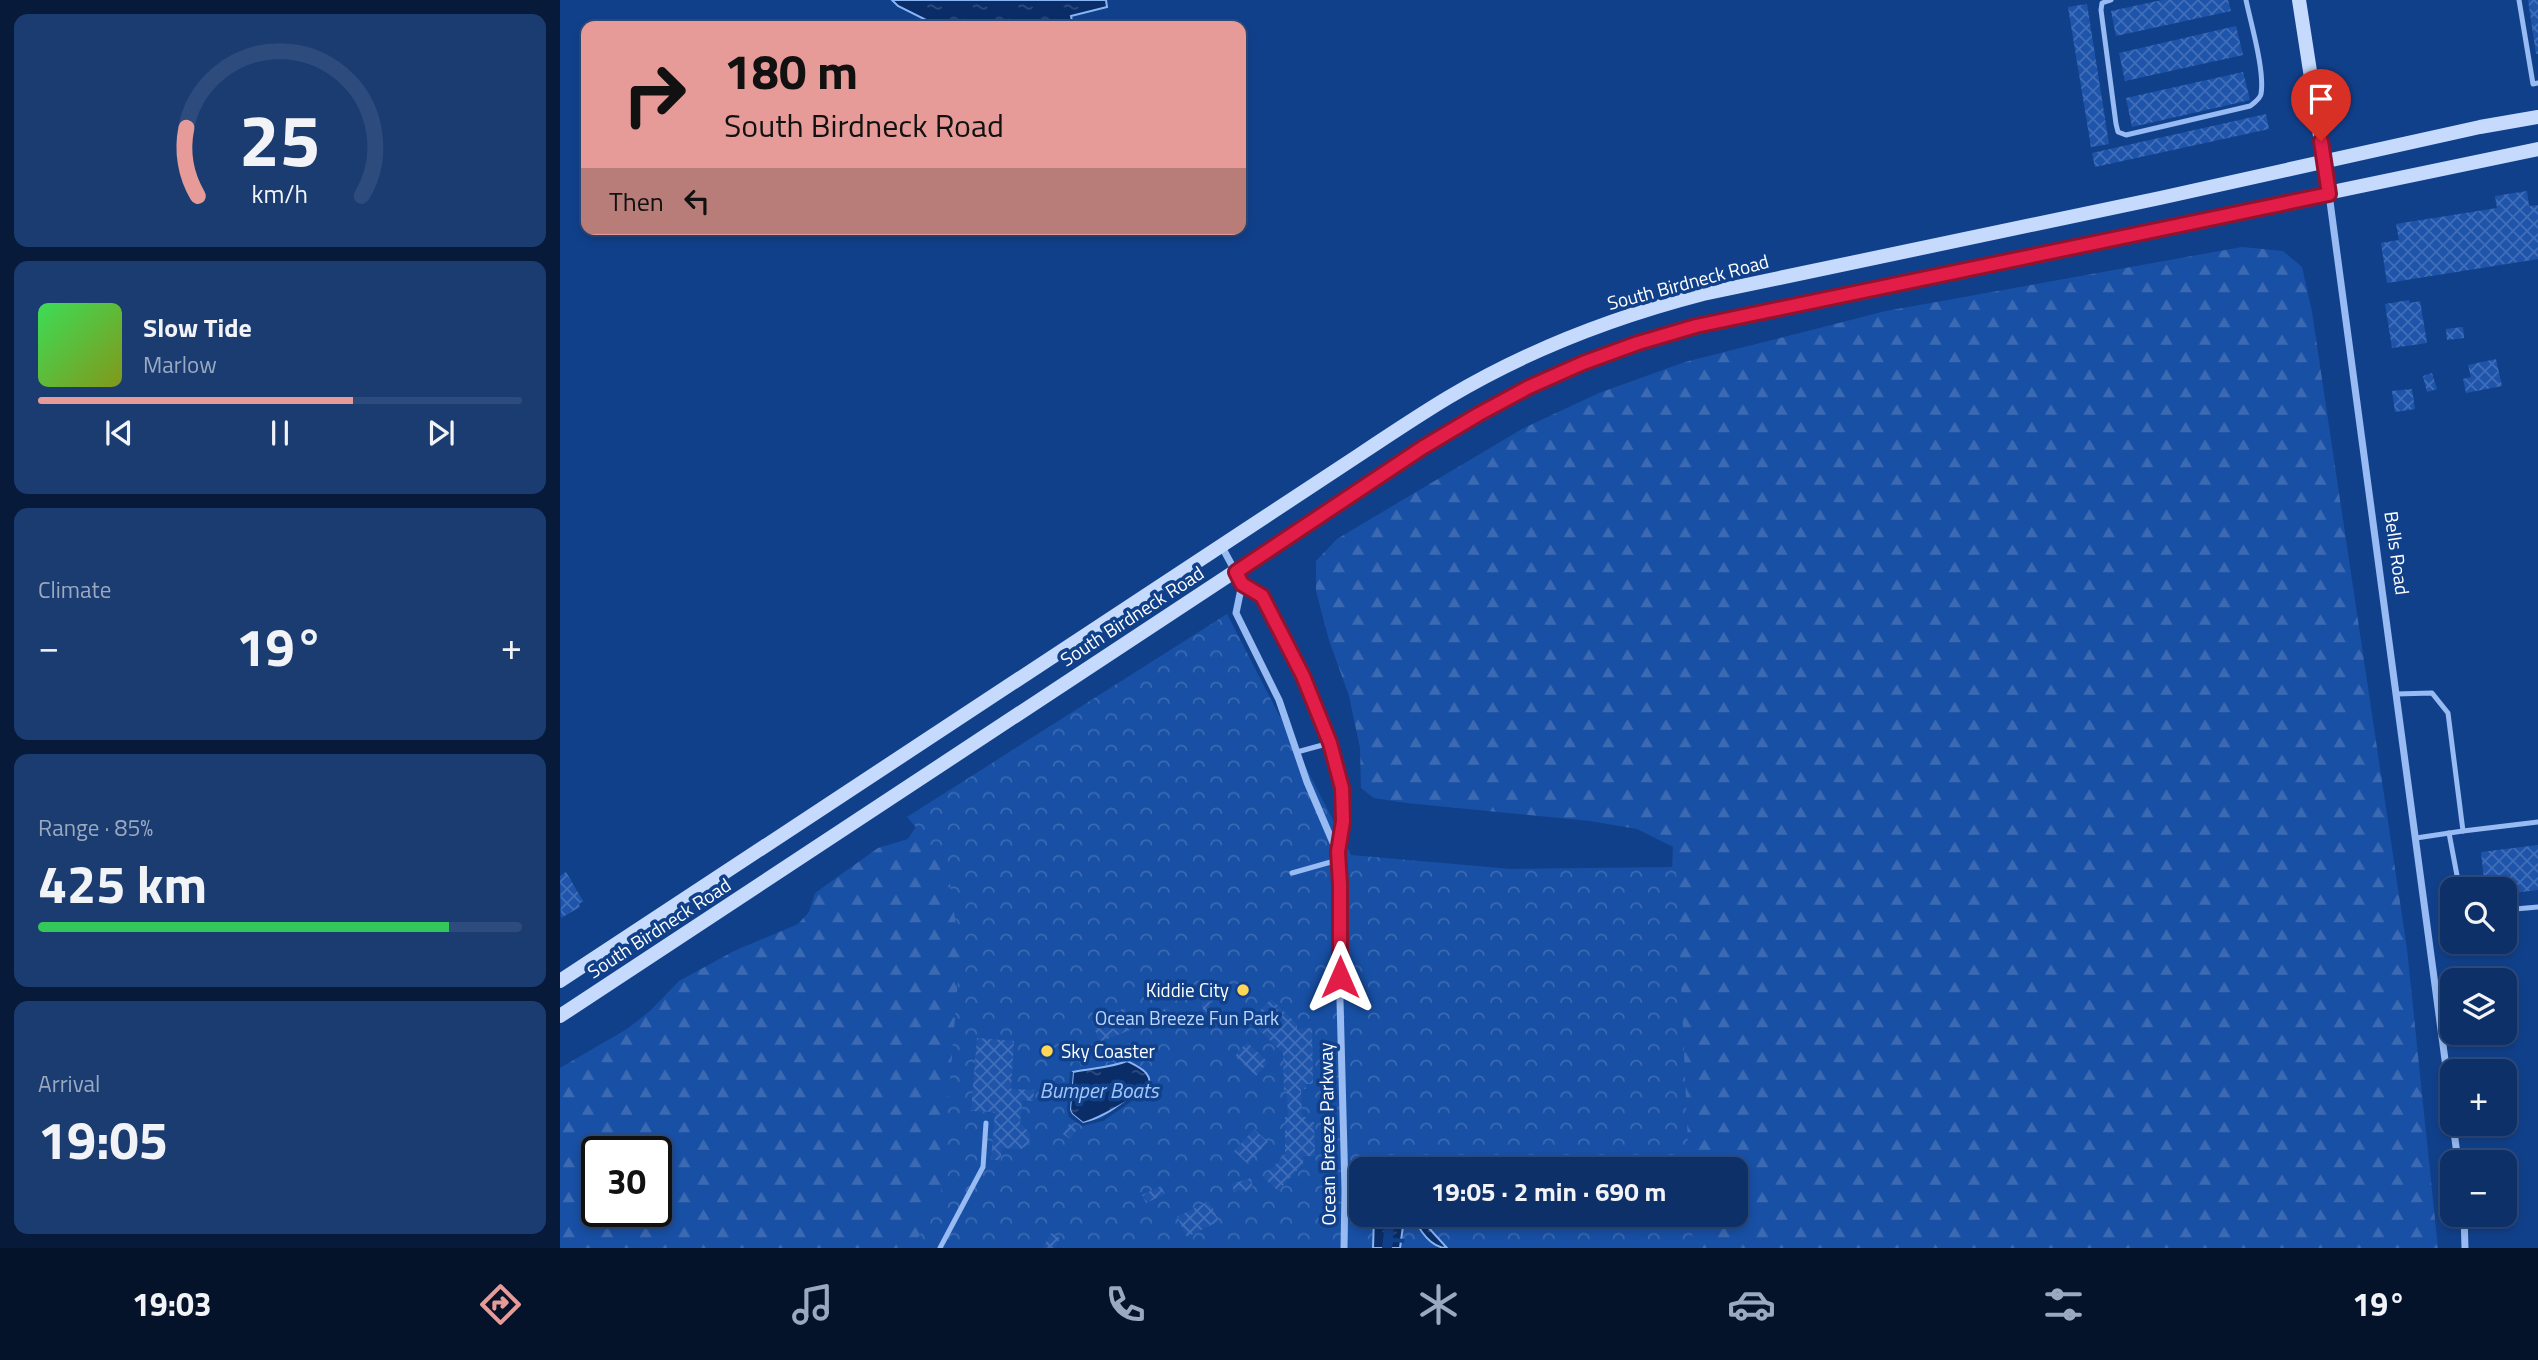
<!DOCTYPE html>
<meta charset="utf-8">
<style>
body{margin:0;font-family:"Titillium Web",sans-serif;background:#1b3c71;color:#f1f3f6;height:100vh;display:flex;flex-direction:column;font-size:26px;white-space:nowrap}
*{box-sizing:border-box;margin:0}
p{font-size:23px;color:#9aa9c0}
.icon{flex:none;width:38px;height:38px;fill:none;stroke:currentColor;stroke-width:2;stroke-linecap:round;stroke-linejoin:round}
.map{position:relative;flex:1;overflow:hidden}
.side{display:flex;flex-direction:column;gap:14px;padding:14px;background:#071a39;width:560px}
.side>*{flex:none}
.banner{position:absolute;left:21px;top:21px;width:665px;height:214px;border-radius:14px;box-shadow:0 4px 10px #0003,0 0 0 2px #2d4b7c;background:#e69b98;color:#111;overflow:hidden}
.fabs{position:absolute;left:1880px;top:877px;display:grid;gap:14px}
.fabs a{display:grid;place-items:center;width:77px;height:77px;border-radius:14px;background:#0d3068;box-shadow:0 4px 10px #0003,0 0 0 2px #2d4b7c;font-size:35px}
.speed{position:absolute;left:21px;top:1136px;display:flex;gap:14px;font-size:35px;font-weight:700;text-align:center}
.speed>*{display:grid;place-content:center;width:91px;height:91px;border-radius:50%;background:#0d3068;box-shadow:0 4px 10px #0003,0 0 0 2px #2d4b7c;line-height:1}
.speed .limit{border:4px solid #111;border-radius:10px;background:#fff;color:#111}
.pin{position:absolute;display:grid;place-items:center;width:60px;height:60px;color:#fff;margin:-72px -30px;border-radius:50% 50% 50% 0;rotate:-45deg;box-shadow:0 0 7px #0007}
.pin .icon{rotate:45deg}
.me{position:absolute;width:77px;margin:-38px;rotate:0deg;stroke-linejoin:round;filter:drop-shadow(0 0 5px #0008)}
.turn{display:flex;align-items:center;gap:24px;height:147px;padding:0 28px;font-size:32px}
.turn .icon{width:91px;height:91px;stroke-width:2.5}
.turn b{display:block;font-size:49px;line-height:60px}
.then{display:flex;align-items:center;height:66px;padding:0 28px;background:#0003;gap:14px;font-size:26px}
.big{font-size:52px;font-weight:700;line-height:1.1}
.side .card{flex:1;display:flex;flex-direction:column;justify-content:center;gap:10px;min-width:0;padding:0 24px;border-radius:14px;background:#1b3c71}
.side .dial{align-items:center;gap:0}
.dial svg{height:182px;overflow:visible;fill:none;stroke:#2d4b7c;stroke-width:7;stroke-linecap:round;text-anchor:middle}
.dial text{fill:#f1f3f6;stroke:none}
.song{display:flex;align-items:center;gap:21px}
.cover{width:84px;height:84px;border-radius:10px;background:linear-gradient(135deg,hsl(130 70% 55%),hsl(70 70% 35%))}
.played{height:7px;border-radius:4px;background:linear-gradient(90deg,#e69b98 65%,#2d4b7c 65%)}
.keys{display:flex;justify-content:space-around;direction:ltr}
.heat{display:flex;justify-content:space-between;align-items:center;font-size:38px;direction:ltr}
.charge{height:10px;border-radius:5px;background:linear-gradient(90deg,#34c759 85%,#2d4b7c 0)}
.trip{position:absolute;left:789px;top:1157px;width:399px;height:70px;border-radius:14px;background:#0d3068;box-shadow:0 4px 10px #0003,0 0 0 2px #2d4b7c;font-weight:700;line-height:70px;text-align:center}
.tabs{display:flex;height:112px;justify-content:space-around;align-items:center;background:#05132a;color:#9aa9c0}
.tabs .icon{width:49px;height:49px}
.tabs .active{color:#e69b98}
.tabs b{font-size:32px;color:#f1f3f6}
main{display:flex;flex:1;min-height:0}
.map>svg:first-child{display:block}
.forest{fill:url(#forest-firs);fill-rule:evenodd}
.park{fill:url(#park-crowns)}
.water{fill:url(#water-ripples);stroke:#88b5f5;stroke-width:2}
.pier{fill:#11408b}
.building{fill:url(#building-cross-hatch)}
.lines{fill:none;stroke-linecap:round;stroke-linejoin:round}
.lane{stroke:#97bbf2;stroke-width:5}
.street{stroke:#97bbf2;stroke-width:7}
.secondary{stroke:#c5dafc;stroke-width:14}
.route-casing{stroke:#92132f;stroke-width:18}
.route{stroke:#e11d48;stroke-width:12}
.poi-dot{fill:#ffd757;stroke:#11408b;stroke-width:2.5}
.labels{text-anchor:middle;stroke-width:7;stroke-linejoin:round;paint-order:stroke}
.street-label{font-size:19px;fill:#fff;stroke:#11408b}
.poi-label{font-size:19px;fill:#fff;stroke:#11408b;text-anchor:end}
.park-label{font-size:19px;fill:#bed7fd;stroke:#11408b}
.water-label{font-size:21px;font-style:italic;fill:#a2c6f9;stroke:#11408b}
</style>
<main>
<section class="side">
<div class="card dial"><svg viewBox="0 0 100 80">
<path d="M14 69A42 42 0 1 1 86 69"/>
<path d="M14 69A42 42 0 0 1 9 39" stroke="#e69b98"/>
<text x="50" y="56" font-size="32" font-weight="700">25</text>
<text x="50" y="72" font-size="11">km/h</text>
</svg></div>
<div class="card">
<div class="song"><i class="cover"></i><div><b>Slow Tide</b><p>Marlow</p></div></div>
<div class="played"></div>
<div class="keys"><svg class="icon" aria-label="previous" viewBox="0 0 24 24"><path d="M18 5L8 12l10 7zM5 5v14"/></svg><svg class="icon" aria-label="pause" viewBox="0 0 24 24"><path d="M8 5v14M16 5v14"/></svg><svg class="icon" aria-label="next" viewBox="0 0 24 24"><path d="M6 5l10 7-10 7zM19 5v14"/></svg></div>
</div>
<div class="card"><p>Climate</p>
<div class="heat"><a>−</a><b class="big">19°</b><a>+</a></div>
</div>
<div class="card"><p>Range · 85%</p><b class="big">425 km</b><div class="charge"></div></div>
<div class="card"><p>Arrival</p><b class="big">19:05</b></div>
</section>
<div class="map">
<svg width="1978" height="1248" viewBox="0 0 1978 1248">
<defs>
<pattern id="forest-firs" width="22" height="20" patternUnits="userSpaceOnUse" patternTransform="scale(1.75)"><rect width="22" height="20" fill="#1850a5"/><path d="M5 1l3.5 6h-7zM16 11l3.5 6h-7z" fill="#3b6ab2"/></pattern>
<pattern id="park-crowns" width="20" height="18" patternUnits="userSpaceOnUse" patternTransform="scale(1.75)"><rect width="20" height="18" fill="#1850a5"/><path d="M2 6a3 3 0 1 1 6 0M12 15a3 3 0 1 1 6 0" fill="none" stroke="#3b6ab2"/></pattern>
<pattern id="water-ripples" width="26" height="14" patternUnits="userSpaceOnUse" patternTransform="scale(1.75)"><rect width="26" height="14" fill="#0a2d67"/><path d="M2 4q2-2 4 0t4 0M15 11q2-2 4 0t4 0" fill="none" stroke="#2f4c7e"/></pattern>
<pattern id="building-cross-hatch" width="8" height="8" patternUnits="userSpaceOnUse" patternTransform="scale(1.75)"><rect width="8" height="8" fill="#1e55ab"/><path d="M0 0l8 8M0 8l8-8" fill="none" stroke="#406eb8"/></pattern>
</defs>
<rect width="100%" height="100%" fill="#11408b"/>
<g class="forest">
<polygon points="1682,247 1723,251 1742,267 1752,312 1847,949 1878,1248 1119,1248 1118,1215 1176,1214 1176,1169 1116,1169 1111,896 1113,847 1077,829 1030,821 847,803 814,798 801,788 800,748 789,696 769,640 756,591 756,561 777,539 962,429 1039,393 1125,362 1326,311"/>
<path d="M 368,812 L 405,898 L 391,1183 L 362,1248 L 0,1248 L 0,1068 L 67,1029 L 90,1011 L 119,981 L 174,951 L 238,924 L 249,912 L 255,893 L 318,848 L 348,839 L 359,822 ZM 37,1152 L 96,1152 L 96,1211 L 37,1211 Z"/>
</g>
<polygon class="park" points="667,614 791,855 951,869 1116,867 1129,1169 802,1169 802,1214 1131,1215 1133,1248 353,1248 381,1194 400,954 387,863 347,817"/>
<g class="water">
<polygon points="332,0 546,0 547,7 511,16 513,26 378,26 338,6"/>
<path d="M 567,1061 C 581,1068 596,1074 587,1093 C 564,1100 547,1116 523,1123 L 512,1114 L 510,1110 L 513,1072 C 531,1068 551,1068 567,1061 Z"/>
<path d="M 845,1214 L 857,1215 L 887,1248 C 871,1248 859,1230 854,1217 L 849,1215 L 844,1219 L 840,1248 L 813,1248 L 814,1218 L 818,1215 C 828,1216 835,1220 845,1214 Z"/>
</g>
<g class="pier">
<polygon points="510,1072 513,1072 510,1110 512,1114 523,1123 542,1118 570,1098 587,1093 588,1096 572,1101 543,1121 522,1126 509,1117 507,1110"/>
<polygon points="826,1215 830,1215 829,1226 834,1227 833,1238 845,1239 844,1243 833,1242 832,1248 822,1248"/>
</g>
<g class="building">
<polygon points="1602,0 1668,0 1671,11 1556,36 1551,11"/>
<polygon points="1968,0 1978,0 1978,54 1976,54"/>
<polygon points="1527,4 1549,144 1531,147 1508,7"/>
<polygon points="1676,26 1683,55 1565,81 1559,53"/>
<polygon points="1683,72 1690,100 1572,127 1566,98"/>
<polygon points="1706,114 1709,129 1535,167 1532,153"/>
<polygon points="1967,191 1969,206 1978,205 1978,259 1827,283 1821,243 1839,240 1836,224 1937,208 1935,196"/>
<polygon points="1849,300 1850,303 1860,301 1867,343 1832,348 1825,304"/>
<polygon points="1903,327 1904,338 1887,340 1886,329"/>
<polygon points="1936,359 1942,386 1906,393 1903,379 1911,377 1908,365"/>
<polygon points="1872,373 1877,389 1867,392 1863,376"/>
<polygon points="1852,389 1855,409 1835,412 1832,391"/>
<polygon points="1978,845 1978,890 1944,894 1944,889 1925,889 1921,852"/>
<polygon points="6,872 23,901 19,904 20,907 1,918 0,876"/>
<polygon points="649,994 651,1016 644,1017 641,995"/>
<polygon points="711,999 737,1024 737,1029 752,1028 753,1084 746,1084 746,1089 741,1089 742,1117 746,1117 746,1122 754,1122 755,1156 743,1156 743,1164 718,1191 703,1177 725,1155 725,1117 728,1117 727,1090 724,1090 723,1053 690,1021"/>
<polygon points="606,1007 612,1012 601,1024 595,1017"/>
<polygon points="565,1008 573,1029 539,1042 532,1021"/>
<polygon points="417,1038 454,1041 451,1089 474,1090 473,1101 462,1100 460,1123 470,1133 469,1144 461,1149 441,1148 441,1161 431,1159 435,1112 411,1111"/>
<polygon points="687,1042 708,1062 696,1076 675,1056"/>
<polygon points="509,1124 517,1129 510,1139 503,1134"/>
<polygon points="694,1129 708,1142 688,1164 674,1151"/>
<polygon points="691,1178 693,1189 674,1192 672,1184"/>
<polygon points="601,1186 605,1194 586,1203 582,1195"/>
<polygon points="649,1201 659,1221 627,1237 617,1217"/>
<polygon points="491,1233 500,1238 495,1248 483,1248"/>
</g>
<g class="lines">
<g class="lane">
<path d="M 1551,0 L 1542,3 L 1541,10 L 1556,124 L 1558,132 L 1566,135 L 1690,106 C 1694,103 1700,99 1701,94 C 1705,71 1691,24 1686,0"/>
<polyline points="1959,0 1973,84 1978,83"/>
<polyline points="1836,694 1872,693 1888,713 1903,831 1856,838"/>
<polyline points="737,752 770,743"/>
<polyline points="1903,831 1978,822"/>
<polyline points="1889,833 1899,886 1902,889"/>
<polyline points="732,873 778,860"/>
<polyline points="1944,910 1978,907"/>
<polyline points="380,1248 423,1167 426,1123"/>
</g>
<g class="street">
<polyline points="1769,194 1892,1112"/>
<polyline points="661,545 682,584 702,596 743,676 770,743 782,788 783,821 777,852 780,884 780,1000 785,1190 784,1248"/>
<polyline points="682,584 676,613 719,700 747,782 777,852"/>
<polyline points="1893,1124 1898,1162"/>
<polyline points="1904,1214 1905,1248"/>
</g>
<g class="secondary">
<polyline points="1739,0 1769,194"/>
<path d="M 0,981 L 799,455 C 829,435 859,415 889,397 C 968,350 1054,317 1143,294 L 1600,198 L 1920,127 L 1978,117"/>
<path d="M 0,1016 L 862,448 C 897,427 932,404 970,387 C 1040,353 1113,331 1189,314 L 1978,149"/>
</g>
</g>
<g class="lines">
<g class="route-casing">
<polyline id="route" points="780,977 780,884 778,852 783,821 782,788 770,743 743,676 702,596 682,584 676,572 862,448 919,414 969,387 1023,363 1078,343 1136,326 1769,194 1761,141"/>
</g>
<use href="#route" class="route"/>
</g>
<g class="poi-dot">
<circle cx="683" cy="990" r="7"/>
<circle cx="487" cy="1051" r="7"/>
</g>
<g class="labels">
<g class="street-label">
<text transform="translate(1128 282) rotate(-15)" y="7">South Birdneck Road</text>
<text transform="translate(1837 553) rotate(82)" y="7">Bells Road</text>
<text transform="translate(572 616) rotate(-33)" y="7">South Birdneck Road</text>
<text transform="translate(99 928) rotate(-33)" y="7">South Birdneck Road</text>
<text transform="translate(767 1134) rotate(-91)" y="7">Ocean Breeze Parkway</text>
</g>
<g class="poi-label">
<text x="669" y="997">Kiddie City</text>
<text x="501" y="1058" text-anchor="start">Sky Coaster</text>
</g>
<g class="park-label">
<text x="627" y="1025">Ocean Breeze Fun Park</text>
</g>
<g class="water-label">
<text x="539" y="1098">Bumper Boats</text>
</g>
</g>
</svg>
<div class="fabs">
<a><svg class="icon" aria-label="search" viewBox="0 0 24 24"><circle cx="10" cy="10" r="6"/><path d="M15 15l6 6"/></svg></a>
<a><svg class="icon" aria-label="layers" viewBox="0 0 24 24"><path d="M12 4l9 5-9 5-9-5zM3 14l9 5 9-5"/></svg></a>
<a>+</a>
<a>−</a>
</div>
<div class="speed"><div class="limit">30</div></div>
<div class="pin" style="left:1761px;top:141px;background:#d93025"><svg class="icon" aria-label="arrive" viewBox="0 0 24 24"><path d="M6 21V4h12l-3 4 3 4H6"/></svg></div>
<svg class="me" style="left:780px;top:977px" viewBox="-20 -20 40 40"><path d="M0-17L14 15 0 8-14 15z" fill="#e11d48" stroke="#fff" stroke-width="4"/></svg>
<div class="trip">19:05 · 2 min · 690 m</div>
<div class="banner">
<div class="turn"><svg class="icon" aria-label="right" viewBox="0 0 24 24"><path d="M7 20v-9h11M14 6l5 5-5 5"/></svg><div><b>180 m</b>South Birdneck Road</div></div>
<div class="then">Then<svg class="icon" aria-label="left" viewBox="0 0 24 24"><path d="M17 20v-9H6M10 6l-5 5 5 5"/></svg></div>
</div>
</div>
</main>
<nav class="tabs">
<b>19:03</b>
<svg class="icon active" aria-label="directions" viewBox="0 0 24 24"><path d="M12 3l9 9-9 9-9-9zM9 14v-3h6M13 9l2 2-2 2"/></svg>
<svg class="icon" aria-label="music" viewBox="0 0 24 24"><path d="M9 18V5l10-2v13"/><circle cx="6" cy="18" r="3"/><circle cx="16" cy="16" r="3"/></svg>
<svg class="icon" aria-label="phone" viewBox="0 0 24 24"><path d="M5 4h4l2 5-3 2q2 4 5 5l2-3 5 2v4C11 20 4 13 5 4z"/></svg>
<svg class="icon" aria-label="climate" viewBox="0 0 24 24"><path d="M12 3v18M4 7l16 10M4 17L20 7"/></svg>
<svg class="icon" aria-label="car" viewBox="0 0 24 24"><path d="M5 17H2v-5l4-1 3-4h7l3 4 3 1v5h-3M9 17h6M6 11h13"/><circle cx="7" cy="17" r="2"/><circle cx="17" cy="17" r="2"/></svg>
<svg class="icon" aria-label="filters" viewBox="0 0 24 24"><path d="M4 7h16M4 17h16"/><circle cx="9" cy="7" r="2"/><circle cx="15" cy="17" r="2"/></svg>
<b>19°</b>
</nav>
